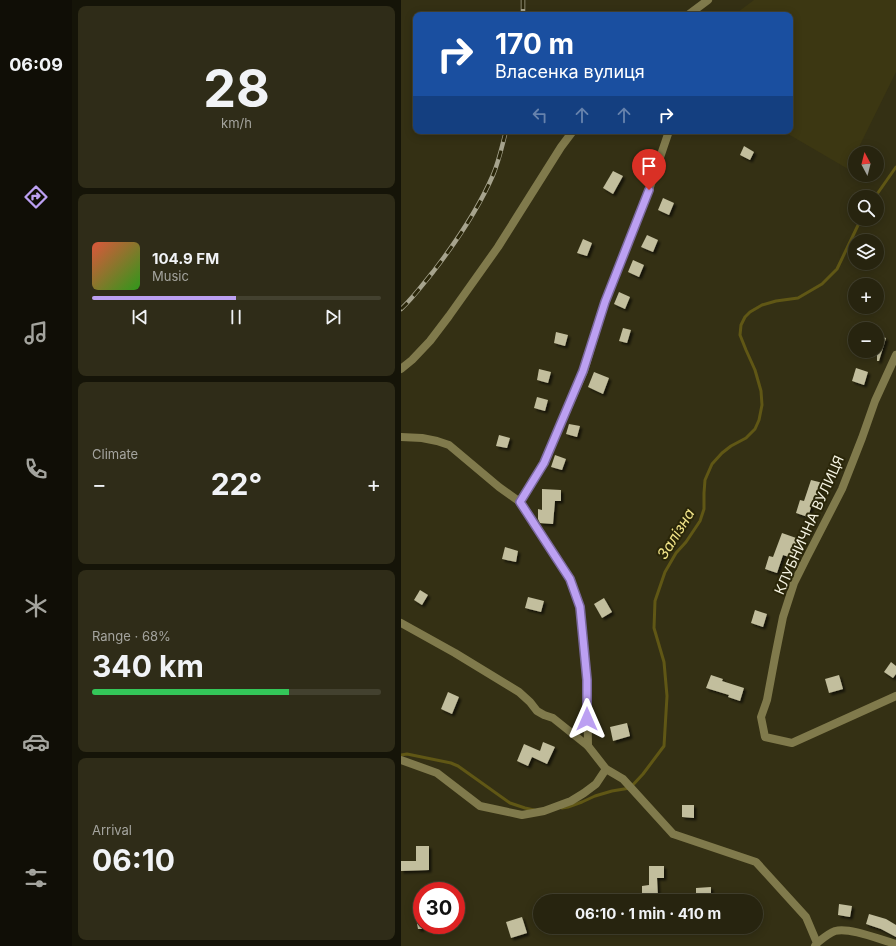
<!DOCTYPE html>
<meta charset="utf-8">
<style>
body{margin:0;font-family:Inter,sans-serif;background:#2f2c18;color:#f1f3f6;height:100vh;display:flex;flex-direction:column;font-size:15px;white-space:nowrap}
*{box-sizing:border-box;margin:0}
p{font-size:13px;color:#a4a49e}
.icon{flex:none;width:22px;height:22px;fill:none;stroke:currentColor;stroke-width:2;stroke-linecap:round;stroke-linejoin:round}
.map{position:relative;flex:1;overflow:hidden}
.sheet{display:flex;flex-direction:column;gap:6px;padding:6px;background:#151408;width:329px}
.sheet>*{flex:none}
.banner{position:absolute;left:12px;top:12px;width:380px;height:122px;border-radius:8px;box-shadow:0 2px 10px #0003,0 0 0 1px #43412f;background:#1a4fa0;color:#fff;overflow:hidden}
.needle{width:26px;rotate:353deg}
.controls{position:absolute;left:447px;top:146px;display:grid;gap:8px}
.controls a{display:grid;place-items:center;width:36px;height:36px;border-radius:50%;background:#27240f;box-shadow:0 2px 10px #0003,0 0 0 1px #43412f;font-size:20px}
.speed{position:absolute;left:12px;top:882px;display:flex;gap:8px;font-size:20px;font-weight:700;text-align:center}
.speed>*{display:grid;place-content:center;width:52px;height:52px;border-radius:50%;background:#27240f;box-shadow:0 2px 10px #0003,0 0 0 1px #43412f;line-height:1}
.speed .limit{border:6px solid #d22;background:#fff;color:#111}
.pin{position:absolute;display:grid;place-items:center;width:34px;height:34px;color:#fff;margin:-41px -17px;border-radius:50% 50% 50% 0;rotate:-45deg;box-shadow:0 0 4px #0007}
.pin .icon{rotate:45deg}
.me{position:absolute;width:44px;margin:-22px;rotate:0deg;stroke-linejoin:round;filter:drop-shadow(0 0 3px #0008)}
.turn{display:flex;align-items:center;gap:14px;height:84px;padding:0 16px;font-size:18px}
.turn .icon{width:52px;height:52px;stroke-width:2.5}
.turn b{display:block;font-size:28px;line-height:34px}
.lanes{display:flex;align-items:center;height:38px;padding:0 16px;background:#0003;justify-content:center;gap:20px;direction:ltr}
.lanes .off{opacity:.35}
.big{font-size:30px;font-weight:700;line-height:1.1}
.sheet .tile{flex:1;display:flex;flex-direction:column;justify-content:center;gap:6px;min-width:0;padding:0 14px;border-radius:8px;background:#2f2c18}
.sheet .dial{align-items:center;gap:0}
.dial b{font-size:52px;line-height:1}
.song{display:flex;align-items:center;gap:12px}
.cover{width:48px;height:48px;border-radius:6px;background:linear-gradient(135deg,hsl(10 70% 55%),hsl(110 70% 35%))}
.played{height:4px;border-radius:2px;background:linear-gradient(90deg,#bca0f2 50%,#43412f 50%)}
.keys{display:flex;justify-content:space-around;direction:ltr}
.heat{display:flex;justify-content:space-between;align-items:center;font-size:22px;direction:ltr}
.charge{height:6px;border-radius:3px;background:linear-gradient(90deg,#34c759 68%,#43412f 0)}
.trip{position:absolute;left:132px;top:894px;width:230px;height:40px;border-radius:20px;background:#27240f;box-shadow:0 2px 10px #0003,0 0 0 1px #43412f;font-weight:700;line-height:40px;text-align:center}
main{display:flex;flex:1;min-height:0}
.tabs{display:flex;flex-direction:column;width:72px;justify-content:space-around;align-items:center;background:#100e06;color:#a4a49e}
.tabs .icon{width:28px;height:28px}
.tabs .selected{color:#bca0f2}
.tabs b{font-size:18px;color:#f1f3f6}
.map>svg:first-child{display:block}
.built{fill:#3c3712}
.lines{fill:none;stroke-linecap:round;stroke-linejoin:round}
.stream{stroke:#605715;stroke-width:3}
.building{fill:#c2be9d;filter:url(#shadow)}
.street{stroke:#807a4c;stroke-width:8}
.rail-casing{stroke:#a6a38d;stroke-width:4.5}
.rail{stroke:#2a2609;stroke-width:3;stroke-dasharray:9;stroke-linecap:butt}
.route-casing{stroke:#7a689d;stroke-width:10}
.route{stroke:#bca0f2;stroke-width:7}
.labels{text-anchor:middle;stroke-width:4;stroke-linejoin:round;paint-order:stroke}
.street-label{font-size:14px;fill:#f6f4e3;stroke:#2a2609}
.water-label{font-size:15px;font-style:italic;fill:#f1e488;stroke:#2a2609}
</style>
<main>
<nav class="tabs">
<b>06:09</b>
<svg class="icon selected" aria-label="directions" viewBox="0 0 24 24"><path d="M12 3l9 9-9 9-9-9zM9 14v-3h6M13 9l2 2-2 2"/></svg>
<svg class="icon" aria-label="music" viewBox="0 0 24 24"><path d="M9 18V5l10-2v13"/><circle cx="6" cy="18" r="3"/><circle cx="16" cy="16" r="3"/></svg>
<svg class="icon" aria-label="phone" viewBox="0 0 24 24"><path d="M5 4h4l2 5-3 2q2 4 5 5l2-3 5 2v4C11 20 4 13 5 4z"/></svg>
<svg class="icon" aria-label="climate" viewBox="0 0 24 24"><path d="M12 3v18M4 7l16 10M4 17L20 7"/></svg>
<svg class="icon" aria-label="car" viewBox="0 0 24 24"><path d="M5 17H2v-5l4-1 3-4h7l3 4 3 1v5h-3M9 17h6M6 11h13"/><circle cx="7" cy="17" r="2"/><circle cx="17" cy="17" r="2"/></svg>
<svg class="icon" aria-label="filters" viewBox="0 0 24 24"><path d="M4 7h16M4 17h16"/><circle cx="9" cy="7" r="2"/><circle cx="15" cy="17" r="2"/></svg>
</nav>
<section class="sheet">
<div class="tile dial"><b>28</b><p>km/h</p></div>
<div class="tile">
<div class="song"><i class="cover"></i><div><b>104.9 FM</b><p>Music</p></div></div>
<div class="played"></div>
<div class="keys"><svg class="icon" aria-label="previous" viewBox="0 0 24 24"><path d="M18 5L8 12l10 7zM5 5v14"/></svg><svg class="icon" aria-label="pause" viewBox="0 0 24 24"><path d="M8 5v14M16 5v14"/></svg><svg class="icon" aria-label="next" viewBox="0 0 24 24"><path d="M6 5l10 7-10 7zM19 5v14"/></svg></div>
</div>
<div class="tile"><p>Climate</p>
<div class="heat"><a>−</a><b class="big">22°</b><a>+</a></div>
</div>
<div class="tile"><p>Range · 68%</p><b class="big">340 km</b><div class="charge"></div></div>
<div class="tile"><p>Arrival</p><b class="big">06:10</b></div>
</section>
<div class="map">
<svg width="495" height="946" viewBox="0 0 495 946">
<defs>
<filter id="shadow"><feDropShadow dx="2.5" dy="2.5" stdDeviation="1" flood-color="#0009"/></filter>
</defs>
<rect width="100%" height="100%" fill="#343014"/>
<polygon class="built" points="353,0 495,0 495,72 455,153 454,153 454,155 447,169 382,131 389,131 389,15 333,15"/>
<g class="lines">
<g class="stream">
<polyline points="474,197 495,167"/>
<polyline points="0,755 6,754 50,763 57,766 109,803 124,808 133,810"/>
<polyline points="161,808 167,807 181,802 194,796 211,791 229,788 242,774 263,746 266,696 263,662 253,628 254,601 264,572 275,553 285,542 299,521 303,509 303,493 304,480 311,464 321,453 330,446 345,438 354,429 358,420 361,405 360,391 354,370 345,350 339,335 340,325 344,317 349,312 361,305 375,301 397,298 421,284 436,269 460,219"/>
</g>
</g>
<g class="building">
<polygon points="343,146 353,152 349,160 339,155"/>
<polygon points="212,171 222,176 212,194 202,188"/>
<polygon points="262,198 273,203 268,215 257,210"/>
<polygon points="246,235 257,240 252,252 240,247"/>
<polygon points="182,239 191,243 186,256 176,253"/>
<polygon points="232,260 243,265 238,277 227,272"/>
<polygon points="218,292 229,297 224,309 213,304"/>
<polygon points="222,328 230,330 226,343 218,341"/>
<polygon points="155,332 167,335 164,346 153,343"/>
<polygon points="476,335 485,338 478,361 476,361"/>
<polygon points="455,368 467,372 463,385 451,381"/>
<polygon points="138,369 150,372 147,383 136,380"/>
<polygon points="193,372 208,378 202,394 187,387"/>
<polygon points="136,397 147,400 144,411 133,408"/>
<polygon points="168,424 179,426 176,437 165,434"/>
<polygon points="98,435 109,438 106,448 95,446"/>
<polygon points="154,455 165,459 161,470 150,467"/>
<polygon points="410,480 422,483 418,496 414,495 407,517 395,513 399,500 403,501"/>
<polygon points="141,489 160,490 160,501 154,501 152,524 139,523 137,519 137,509 141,510"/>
<polygon points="381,533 398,539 391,558 382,555 376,573 364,569 368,556 372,557"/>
<polygon points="104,547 117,551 115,562 101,559"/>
<polygon points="19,590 27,595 21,605 13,600"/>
<polygon points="127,597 143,601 140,612 124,608"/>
<polygon points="203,598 211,612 201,618 193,604"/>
<polygon points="354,610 366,614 362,627 350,623"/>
<polygon points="490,662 495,666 495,674 492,678 483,672"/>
<polygon points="310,675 322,679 321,681 343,688 339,701 327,697 328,695 305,688"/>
<polygon points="438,675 442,689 428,693 424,679"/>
<polygon points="47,692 58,697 51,714 40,709"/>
<polygon points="226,723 229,736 212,741 209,727"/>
<polygon points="142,742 154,747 146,764 131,757 127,766 116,761 123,744 139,751"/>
<polygon points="281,805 293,805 293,818 281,817"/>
<polygon points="15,846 28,846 28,870 0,871 0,861 15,861"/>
<polygon points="248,866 263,866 263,878 256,878 257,897 241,897 241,886 248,885"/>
<polygon points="310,887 310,899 295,899 295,888"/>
<polygon points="438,904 451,906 449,917 437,915"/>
<polygon points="21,906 21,929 17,929 13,907"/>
<polygon points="468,914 485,919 495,925 495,937 480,929 465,924"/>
<polygon points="121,917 126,933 110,938 105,922"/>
</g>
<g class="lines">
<g class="street">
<polyline points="287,15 307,0"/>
<polyline points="495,355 474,401 461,438 441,489 406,557 393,583 382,617 374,657 366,700 360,717 364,737 391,743 495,696"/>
<polyline points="0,369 11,360 29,341 48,316 97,247 160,147 172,131"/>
<polyline points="0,437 21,438 36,441 48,445 98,487 119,502 169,579 179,607 186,680 187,746 205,769 222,779 272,834 355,862 405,917 416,943 414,946"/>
<polyline points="119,502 143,463 183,371 204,302 248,190 268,131"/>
<polyline points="0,623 54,653 118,692 129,702 136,711 143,715 152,718 187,746"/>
<polyline points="0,760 36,773 79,806 121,815 143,811 170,801 183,793 195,784 205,769"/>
<path d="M 416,943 C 421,939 428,933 434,931 C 449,927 480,940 495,944"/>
</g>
<g class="rail-casing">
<g id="rail">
<polyline points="122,0 122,15"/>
<path d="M 0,309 C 12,298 22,284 32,272 C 55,242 77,210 92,175 C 98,161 101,146 105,131"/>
</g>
</g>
<use href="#rail" class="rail"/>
</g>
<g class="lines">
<g class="route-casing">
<polyline id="route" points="186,719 186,680 179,607 169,579 119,502 143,463 182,371 204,302 248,190"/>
</g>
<use href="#route" class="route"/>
</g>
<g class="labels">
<g class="street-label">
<text transform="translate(408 525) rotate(-66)" y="5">КЛУБНИЧНА ВУЛИЦЯ</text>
</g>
<g class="water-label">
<text transform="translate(275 534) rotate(-58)" y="5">Залізна</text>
</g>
</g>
</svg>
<div class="controls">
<a><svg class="needle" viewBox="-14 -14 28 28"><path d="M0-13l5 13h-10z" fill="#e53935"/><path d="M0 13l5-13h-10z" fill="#a4a49e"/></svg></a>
<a><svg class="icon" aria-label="search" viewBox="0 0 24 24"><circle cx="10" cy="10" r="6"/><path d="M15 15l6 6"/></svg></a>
<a><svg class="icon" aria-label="layers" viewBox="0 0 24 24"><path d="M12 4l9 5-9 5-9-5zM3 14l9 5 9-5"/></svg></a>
<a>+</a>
<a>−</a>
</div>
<div class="speed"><div class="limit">30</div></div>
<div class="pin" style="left:248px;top:190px;background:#d93025"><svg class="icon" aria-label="arrive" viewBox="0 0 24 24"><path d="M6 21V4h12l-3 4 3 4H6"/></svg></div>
<svg class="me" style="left:186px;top:719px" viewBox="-20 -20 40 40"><path d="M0-17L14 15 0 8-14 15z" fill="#bca0f2" stroke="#fff" stroke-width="4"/></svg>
<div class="trip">06:10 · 1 min · 410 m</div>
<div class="banner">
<div class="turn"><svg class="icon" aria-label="right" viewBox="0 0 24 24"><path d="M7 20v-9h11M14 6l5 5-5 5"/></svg><div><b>170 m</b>Власенка вулиця</div></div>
<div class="lanes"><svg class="icon off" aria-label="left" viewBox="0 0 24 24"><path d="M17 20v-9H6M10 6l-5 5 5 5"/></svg><svg class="icon off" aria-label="ahead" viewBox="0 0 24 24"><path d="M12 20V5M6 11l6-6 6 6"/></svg><svg class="icon off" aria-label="ahead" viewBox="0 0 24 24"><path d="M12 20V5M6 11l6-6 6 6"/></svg><svg class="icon" aria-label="right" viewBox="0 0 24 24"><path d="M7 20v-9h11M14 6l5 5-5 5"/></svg></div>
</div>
</div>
</main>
